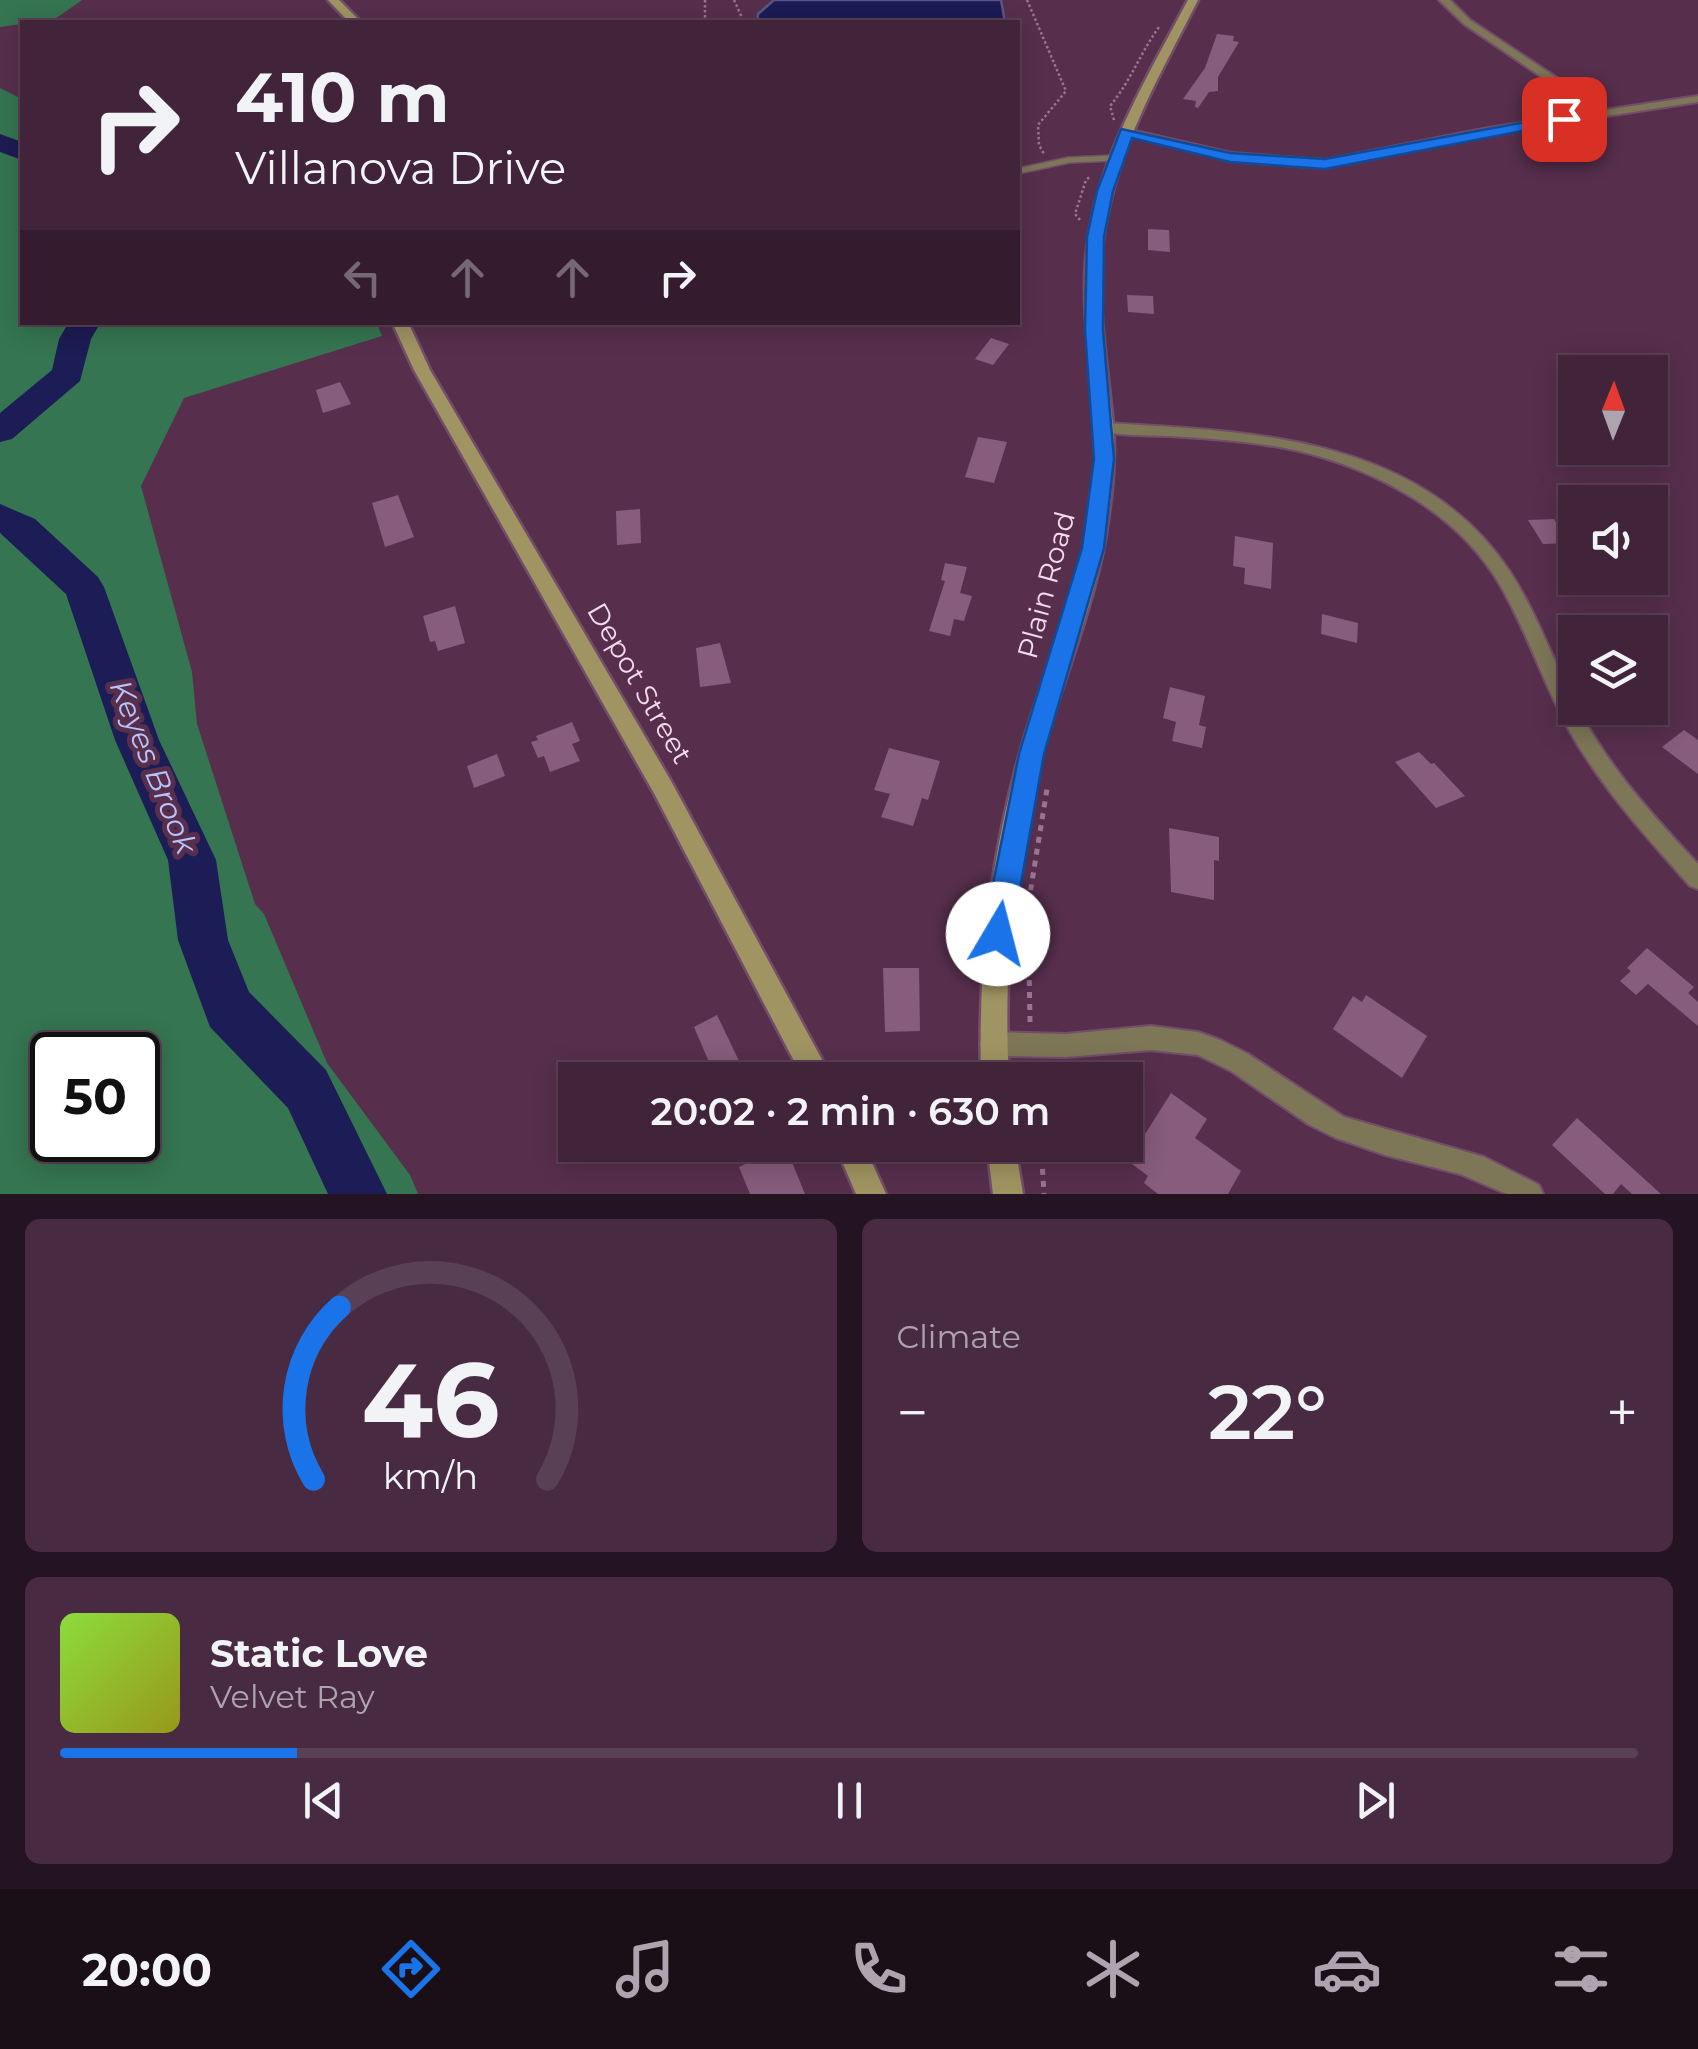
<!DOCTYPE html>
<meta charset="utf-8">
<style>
body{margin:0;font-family:Montserrat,sans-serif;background:#482b42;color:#f1f3f6;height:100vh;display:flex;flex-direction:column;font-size:38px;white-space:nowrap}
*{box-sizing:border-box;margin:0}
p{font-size:32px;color:#aea4af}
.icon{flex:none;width:55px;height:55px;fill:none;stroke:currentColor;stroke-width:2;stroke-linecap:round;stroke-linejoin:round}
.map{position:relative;height:1194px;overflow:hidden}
.side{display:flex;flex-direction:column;gap:25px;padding:25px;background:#241320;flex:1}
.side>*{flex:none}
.guide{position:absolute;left:20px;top:20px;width:1000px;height:305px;border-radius:0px;box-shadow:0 5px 25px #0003,0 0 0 2px #5a4054;background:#41233a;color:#f1f3f6;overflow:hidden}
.needle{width:65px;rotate:1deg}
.fabs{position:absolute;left:1558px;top:355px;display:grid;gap:20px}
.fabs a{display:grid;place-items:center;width:110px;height:110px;border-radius:0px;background:#41233a;box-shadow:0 5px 25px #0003,0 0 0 2px #5a4054;font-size:50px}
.speed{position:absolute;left:30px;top:1032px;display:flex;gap:20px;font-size:50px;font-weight:700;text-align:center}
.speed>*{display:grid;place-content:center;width:130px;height:130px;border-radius:50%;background:#41233a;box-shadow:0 5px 25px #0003,0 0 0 2px #5a4054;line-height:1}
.speed .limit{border:5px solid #111;border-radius:15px;background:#fff;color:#111}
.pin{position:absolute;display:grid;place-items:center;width:85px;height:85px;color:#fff;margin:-42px;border-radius:20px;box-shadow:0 5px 15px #0006}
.me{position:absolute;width:110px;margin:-55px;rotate:8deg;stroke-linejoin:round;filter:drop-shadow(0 0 8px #0008)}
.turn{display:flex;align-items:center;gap:35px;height:210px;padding:0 50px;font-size:45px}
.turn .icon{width:130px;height:130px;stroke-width:2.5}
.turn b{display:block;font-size:70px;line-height:85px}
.lanes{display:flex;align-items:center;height:95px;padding:0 50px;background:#0003;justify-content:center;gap:50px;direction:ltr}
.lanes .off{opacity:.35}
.big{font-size:75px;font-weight:600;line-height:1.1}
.side .tile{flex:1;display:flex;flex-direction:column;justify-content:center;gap:15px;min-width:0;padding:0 35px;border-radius:15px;background:#482b42}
.side .dial{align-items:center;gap:0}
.dial svg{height:260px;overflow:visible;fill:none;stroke:#5a4054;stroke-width:7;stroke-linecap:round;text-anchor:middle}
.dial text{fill:#f1f3f6;stroke:none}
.song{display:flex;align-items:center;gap:30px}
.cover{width:120px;height:120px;border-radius:15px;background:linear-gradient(135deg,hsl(90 70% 55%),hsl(60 70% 35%))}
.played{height:10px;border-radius:5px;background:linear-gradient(90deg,#1a73e8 15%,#5a4054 15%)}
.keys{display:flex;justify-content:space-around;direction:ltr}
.heat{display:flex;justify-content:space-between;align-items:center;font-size:55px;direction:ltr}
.side .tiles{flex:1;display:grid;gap:25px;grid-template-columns:1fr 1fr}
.tile:last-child{grid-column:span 2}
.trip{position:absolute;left:558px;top:1062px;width:585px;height:100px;border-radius:0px;background:#41233a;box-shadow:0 5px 25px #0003,0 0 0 2px #5a4054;font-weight:600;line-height:100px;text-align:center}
.menu{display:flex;height:160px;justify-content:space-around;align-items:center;background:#1a0e17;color:#aea4af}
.menu .icon{width:70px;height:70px}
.menu .on{color:#1a73e8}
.menu b{font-size:45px;color:#f1f3f6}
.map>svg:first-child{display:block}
.green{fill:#357551;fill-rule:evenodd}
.water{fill:#1c1c56;stroke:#5c5583;stroke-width:2.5}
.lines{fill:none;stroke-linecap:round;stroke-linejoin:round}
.river{fill:#1c1c56;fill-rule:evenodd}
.building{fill:#875c7c}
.service-casing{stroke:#734e6a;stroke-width:8}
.minor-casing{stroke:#734e6a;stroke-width:4}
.secondary-casing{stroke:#734e6a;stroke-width:5}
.path-far1{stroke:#98768f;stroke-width:2.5;stroke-dasharray:2.5 2.5;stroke-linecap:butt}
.path{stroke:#98768f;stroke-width:5;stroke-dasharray:6 6;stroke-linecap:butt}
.service{stroke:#7d7657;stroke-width:5}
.minor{fill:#7d7657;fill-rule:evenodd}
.secondary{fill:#a09462;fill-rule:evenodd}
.route{fill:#1a73e8;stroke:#114b97;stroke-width:2.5}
.labels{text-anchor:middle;stroke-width:10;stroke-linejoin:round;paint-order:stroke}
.street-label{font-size:28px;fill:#f3daec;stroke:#572f4d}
.water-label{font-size:30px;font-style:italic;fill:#b9c3fb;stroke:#572f4d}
</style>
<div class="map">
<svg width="1698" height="1194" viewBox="0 0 1698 1194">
<rect width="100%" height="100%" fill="#572f4d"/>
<g class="green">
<polygon points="0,0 82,0 55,19 0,27"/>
<path d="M 0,88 L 22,99 L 22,322 L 376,322 L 382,336 L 184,398 L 141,486 L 192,672 L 197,724 L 255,904 L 264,914 L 327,1063 L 410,1175 L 418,1194 L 0,1194 ZM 52,1055 L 138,1055 L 138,1140 L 52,1140 Z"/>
</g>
<polygon class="water" points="774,0 1001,0 1005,22 757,22 758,14"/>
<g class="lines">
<g class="river">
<polygon points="0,134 22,142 22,160 0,152"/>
<polygon points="69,322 101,322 91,339 80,381 12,439 0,442 0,413 52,370 59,339"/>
<polygon points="0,504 35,519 98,577 104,587 159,740 216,860 228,940 249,992 326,1070 387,1194 328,1194 288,1108 210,1027 178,940 168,860 115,740 66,594 0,533"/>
</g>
</g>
<g class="building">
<polygon points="1217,34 1234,36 1233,41 1239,42 1218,77 1218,91 1209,92 1198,108 1195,107 1196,101 1183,99 1205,68"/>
<polygon points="1148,229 1169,230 1170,252 1148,250"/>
<polygon points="1127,295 1153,296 1154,314 1128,312"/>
<polygon points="991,338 1009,344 993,365 975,359"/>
<polygon points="340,382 351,404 323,413 316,390"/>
<polygon points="978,437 1007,442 994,483 965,477"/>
<polygon points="398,495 414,537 385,547 372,503"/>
<polygon points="640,509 641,543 617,545 616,511"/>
<polygon points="1554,519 1569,543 1543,544 1528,520"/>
<polygon points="1235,536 1273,543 1271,589 1244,584 1245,568 1233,566"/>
<polygon points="945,563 967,567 960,593 972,596 964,621 954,619 950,636 929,631 945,581 941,580"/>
<polygon points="455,606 465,643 438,651 435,641 430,642 423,616"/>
<polygon points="1322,614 1358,623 1357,643 1321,634"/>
<polygon points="720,643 731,683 700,687 696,648"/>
<polygon points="1170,687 1205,696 1199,725 1206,727 1202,748 1172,741 1176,722 1163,718"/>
<polygon points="572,722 580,741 572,744 580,761 550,772 544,756 538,758 531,742 538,740 536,736"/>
<polygon points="1684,730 1698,740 1698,774 1662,747"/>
<polygon points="889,748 940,761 928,800 922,798 913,826 881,817 890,794 874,790"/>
<polygon points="1419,752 1431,764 1434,763 1465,796 1436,808 1395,762"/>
<polygon points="497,754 505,776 474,788 467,766"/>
<polygon points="1169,828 1219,837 1219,861 1214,860 1214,900 1171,892"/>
<polygon points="1647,948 1694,987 1688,993 1698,1002 1698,1026 1648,984 1636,995 1620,981 1631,971 1627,968"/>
<polygon points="883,968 919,968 920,1031 885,1032"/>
<polygon points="1366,995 1427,1036 1402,1078 1333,1029 1353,996 1362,1002"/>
<polygon points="717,1015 740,1063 715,1076 694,1027"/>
<polygon points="1171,1093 1207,1119 1195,1138 1241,1171 1228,1194 1158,1194 1144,1183 1148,1176 1128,1161"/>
<polygon points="1577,1118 1661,1194 1632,1194 1621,1184 1613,1194 1605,1194 1552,1145"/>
<polygon points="753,1145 785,1145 805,1194 750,1194 739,1167 758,1158"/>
</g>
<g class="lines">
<g class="service-casing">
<polyline id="service" points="1018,171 1069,160 1115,158"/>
</g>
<g class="minor-casing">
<g id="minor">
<polygon points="1439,0 1450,0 1470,20 1605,110 1698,96 1698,102 1489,134 1325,168 1231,161 1120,132 1126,129 1231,153 1325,160 1489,128 1593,112 1464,24"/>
<path d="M 1104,423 C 1249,431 1421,436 1510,572 C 1539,616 1556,670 1581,714 C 1611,770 1655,818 1698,864 L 1698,889 L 1690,886 C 1646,837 1601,787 1569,730 C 1543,683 1527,631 1500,585 C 1462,519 1390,477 1318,456 C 1269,442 1217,439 1167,436 C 1145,435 1121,436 1099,431 L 1096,428 L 1099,425 Z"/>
<polygon points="1151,1026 1198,1032 1220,1040 1248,1054 1344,1117 1484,1157 1539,1185 1543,1194 1507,1194 1460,1174 1385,1155 1336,1138 1308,1124 1231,1071 1198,1055 1151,1050 1066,1057 992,1056 984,1052 980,1044 984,1036 992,1032 1066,1034"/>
</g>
</g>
<g class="secondary-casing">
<g id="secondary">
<polygon points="328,0 339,0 361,22 349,22"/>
<path d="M 1188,0 L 1198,0 C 1156,83 1107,165 1101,260 C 1098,316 1108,371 1113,426 C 1116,464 1111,502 1105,539 C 1092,612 1063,679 1043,750 C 1013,858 1003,968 1009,1080 L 981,1080 C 978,968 990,858 1021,750 C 1041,679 1072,612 1086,540 C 1093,502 1098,464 1095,426 C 1092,371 1082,316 1086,260 C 1094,164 1144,83 1188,0 Z"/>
<polygon points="392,322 408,322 430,370 671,781 833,1080 804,1080 655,795 414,370"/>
<polygon points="835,1145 864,1145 886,1194 856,1194"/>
<polygon points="987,1145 1015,1145 1023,1194 993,1194"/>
</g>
</g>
<g class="path-far1">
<polyline points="705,0 705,22"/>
<polyline points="734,0 744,22"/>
<polyline points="1027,0 1066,91 1038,125 1039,145 1044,154"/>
<path d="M 1114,120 L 1110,106 C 1132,79 1139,55 1159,27"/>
<polyline points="1080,220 1075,214 1086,180 1091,176"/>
</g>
<g class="path">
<polyline points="1030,1022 1028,906 1047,789"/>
<polyline points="1037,1065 1037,1080"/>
<polyline points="1041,1145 1044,1194"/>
</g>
<use href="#service" class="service"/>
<use href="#minor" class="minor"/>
<use href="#secondary" class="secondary"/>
</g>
<polygon class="route" points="1564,115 1572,119 1569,122 1325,169 1230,162 1132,138 1113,191 1104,237 1103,330 1114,459 1104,548 1044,754 1012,934 1008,943 998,947 987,943 983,934 1019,754 1082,548 1094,459 1085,330 1087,237 1097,191 1121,129 1230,153 1325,159"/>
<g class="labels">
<g class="street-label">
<text transform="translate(1046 585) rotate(-75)" y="10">Plain Road</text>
<text transform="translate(640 683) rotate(60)" y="10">Depot Street</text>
</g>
<g class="water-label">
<text transform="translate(153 767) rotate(68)" y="10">Keyes Brook</text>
</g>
</g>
</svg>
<div class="fabs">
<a><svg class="needle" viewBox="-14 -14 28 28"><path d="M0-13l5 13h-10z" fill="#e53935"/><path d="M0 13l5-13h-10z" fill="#aea4af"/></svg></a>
<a><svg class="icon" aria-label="sound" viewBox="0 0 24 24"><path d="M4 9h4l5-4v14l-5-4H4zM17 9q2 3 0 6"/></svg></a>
<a><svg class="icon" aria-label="layers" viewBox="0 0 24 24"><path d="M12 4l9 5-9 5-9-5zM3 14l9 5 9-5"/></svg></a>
</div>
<div class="speed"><div class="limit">50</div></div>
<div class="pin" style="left:1564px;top:119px;background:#d93025"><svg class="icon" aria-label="arrive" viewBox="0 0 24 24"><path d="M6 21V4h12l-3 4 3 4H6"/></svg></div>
<svg class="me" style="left:998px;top:934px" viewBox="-20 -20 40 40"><circle r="19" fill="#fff"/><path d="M0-13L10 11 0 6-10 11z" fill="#1a73e8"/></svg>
<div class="trip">20:02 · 2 min · 630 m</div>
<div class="guide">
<div class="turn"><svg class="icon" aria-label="right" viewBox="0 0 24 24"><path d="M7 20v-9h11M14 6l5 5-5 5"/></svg><div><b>410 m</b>Villanova Drive</div></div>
<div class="lanes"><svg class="icon off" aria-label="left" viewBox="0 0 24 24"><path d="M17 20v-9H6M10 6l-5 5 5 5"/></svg><svg class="icon off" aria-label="ahead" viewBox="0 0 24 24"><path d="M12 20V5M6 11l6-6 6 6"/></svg><svg class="icon off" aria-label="ahead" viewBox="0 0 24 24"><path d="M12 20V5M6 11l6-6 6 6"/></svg><svg class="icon" aria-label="right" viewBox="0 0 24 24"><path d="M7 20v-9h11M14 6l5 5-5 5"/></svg></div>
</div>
</div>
<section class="side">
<div class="tiles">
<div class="tile dial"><svg viewBox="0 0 100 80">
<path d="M14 69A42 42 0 1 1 86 69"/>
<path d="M14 69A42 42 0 0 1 22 16" stroke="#1a73e8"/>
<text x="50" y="56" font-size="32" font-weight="700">46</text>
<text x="50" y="72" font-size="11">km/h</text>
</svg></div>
<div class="tile"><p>Climate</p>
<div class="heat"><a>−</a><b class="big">22°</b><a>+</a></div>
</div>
<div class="tile">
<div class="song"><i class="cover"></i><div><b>Static Love</b><p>Velvet Ray</p></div></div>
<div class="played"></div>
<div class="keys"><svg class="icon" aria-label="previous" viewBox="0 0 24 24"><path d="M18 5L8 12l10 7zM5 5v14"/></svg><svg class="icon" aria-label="pause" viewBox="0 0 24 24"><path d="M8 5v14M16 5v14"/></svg><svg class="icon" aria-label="next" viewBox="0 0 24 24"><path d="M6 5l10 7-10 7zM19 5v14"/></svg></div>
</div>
</div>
</section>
<nav class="menu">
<b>20:00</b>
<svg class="icon on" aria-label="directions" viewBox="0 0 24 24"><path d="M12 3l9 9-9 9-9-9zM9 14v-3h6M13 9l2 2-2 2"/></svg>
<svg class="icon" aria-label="music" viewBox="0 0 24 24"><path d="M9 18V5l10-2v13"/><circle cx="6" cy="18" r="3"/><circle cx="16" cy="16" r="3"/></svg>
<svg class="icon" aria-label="phone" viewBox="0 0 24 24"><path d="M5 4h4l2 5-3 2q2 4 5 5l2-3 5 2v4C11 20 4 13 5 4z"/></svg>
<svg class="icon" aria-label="climate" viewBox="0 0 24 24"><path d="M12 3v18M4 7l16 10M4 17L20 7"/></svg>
<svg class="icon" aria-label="car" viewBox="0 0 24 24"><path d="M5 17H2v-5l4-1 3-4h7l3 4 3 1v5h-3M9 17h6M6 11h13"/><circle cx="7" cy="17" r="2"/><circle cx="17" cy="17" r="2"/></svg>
<svg class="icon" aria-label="filters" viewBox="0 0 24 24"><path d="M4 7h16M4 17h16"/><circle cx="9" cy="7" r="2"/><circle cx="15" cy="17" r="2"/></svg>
</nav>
